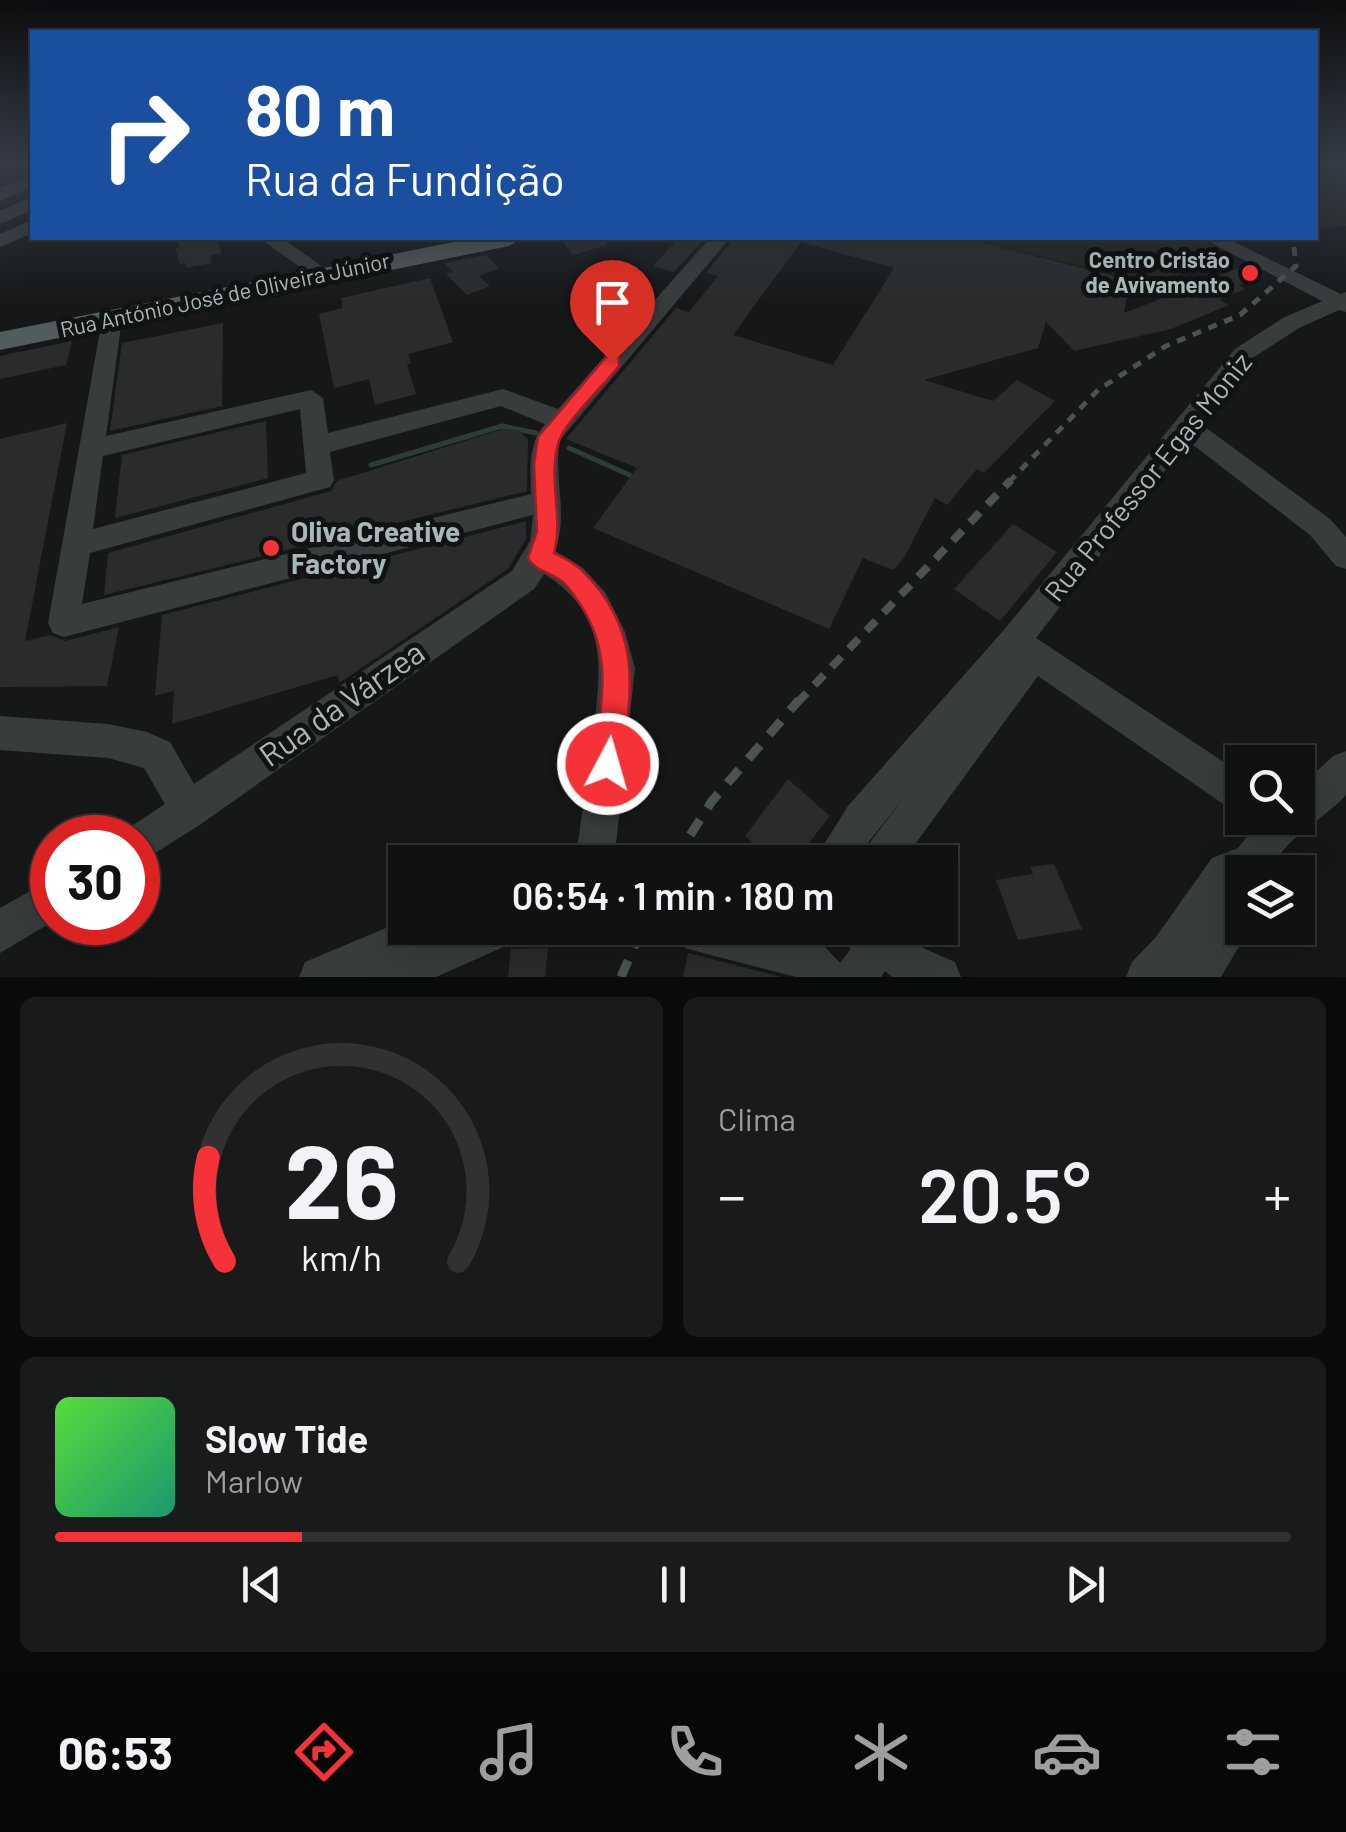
<!DOCTYPE html>
<html lang="pt">
<meta charset="utf-8">
<style>
body{margin:0;font-family:Barlow,sans-serif;background:#191b1b;color:#f1f3f6;height:100vh;display:flex;flex-direction:column;font-size:38px;white-space:nowrap}
*{box-sizing:border-box;margin:0}
p{font-size:32px;color:#9c9e9f}
.icon{flex:none;width:55px;height:55px;fill:none;stroke:currentColor;stroke-width:2;stroke-linecap:round;stroke-linejoin:round}
.map{position:relative;height:977px;overflow:hidden}
.sheet{display:flex;flex-direction:column;gap:20px;padding:20px;background:#090a0a;flex:1}
.sheet>*{flex:none}
.hud{position:absolute;left:30px;top:30px;width:1288px;height:210px;border-radius:0px;box-shadow:0 10px 40px #0002,0 0 0 2px #303232;background:#1a4fa0;color:#fff;overflow:hidden}
.buttons{position:absolute;left:1225px;top:745px;display:grid;gap:20px}
.buttons a{display:grid;place-items:center;width:90px;height:90px;border-radius:0px;background:#101212;box-shadow:0 10px 40px #0002,0 0 0 2px #303232;font-size:50px}
.speed{position:absolute;left:30px;top:815px;display:flex;gap:20px;font-size:50px;font-weight:700;text-align:center}
.speed>*{display:grid;place-content:center;width:130px;height:130px;border-radius:50%;background:#101212;box-shadow:0 10px 40px #0002,0 0 0 2px #303232;line-height:1}
.speed .limit{border:15px solid #d22;background:#fff;color:#111}
.pin{position:absolute;display:grid;place-items:center;width:85px;height:85px;color:#fff;margin:-102px -42px;border-radius:50% 50% 50% 0;rotate:-45deg;box-shadow:0 0 10px #0007}
.pin .icon{rotate:45deg}
.me{position:absolute;width:110px;margin:-55px;rotate:6deg;stroke-linejoin:round;filter:drop-shadow(0 0 8px #0008)}
.turn{display:flex;align-items:center;gap:35px;height:210px;padding:0 50px;font-size:45px}
.turn .icon{width:130px;height:130px;stroke-width:2.5}
.turn b{display:block;font-size:70px;line-height:85px}
.big{font-size:75px;font-weight:600;line-height:1.1}
.sheet .tile{flex:1;display:flex;flex-direction:column;justify-content:center;gap:15px;min-width:0;padding:0 35px;border-radius:15px;background:#191b1b}
.sheet .dial{align-items:center;gap:0}
.dial svg{height:260px;overflow:visible;fill:none;stroke:#303232;stroke-width:7;stroke-linecap:round;text-anchor:middle}
.dial text{fill:#f1f3f6;stroke:none}
.song{display:flex;align-items:center;gap:30px}
.cover{width:120px;height:120px;border-radius:15px;background:linear-gradient(135deg,hsl(110 70% 55%),hsl(160 70% 35%))}
.played{height:10px;border-radius:5px;background:linear-gradient(90deg,#f53237 20%,#303232 20%)}
.keys{display:flex;justify-content:space-around;direction:ltr}
.heat{display:flex;justify-content:space-between;align-items:center;font-size:55px;direction:ltr}
.sheet .tiles{flex:1;display:grid;gap:20px;grid-template-columns:1fr 1fr}
.tile:last-child{grid-column:span 2}
.trip{position:absolute;left:388px;top:845px;width:570px;height:100px;border-radius:0px;background:#101212;box-shadow:0 10px 40px #0002,0 0 0 2px #303232;font-weight:600;line-height:100px;text-align:center}
.menu{display:flex;height:160px;justify-content:space-around;align-items:center;background:#060707;color:#9c9e9f}
.menu .icon{width:70px;height:70px}
.menu .current{color:#f53237}
.menu b{font-size:45px;color:#f1f3f6}
.map>svg:first-child{display:block}
.green{fill:#20231c}
.lines{fill:none;stroke-linecap:round;stroke-linejoin:round}
.stream{stroke:#2c3d39;stroke-width:5}
.building{fill:#292b2c;fill-rule:evenodd}
.minor{fill:#373c3d;fill-rule:evenodd}
.major{fill:#535c5c;fill-rule:evenodd}
.rail-far2{stroke:#4a5252;stroke-width:5;stroke-dasharray:9 8;stroke-linecap:butt}
.rail-far1{stroke:#4a5252;stroke-width:8;stroke-dasharray:14 11;stroke-linecap:butt}
.rail{stroke:#4a5252;stroke-width:9;stroke-dasharray:18 14;stroke-linecap:butt}
.route{fill:#f53237;stroke:#9f2024;stroke-width:2.5}
.poi-dot{fill:#f53237;stroke:#111313;stroke-width:4}
.labels{text-anchor:middle;stroke-width:10;stroke-linejoin:round;paint-order:stroke}
.far-poi-label{font-size:22px;font-weight:bold;fill:#a8b8b9;stroke:#111313;text-anchor:end}
.far-street-label{font-size:22px;fill:#a8b8b9;stroke:#111313}
.street-label{font-size:28px;fill:#a8b8b9;stroke:#111313}
.poi-label{font-size:28px;font-weight:bold;fill:#a8b8b9;stroke:#111313;text-anchor:start}
.near-street-label{font-size:32px;fill:#a8b8b9;stroke:#111313}
</style>
<div class="map">
<svg width="1346" height="977" viewBox="0 0 1346 977">
<rect width="100%" height="100%" fill="#161818"/>
<g class="green">
<polygon points="1315,164 1346,164 1346,226 1316,230"/>
<polygon points="964,238 1196,238 1233,255 1153,283"/>
</g>
<g class="lines">
<g class="stream">
<polyline points="1315,165 1321,164"/>
<polyline points="569,448 634,477"/>
<polyline points="371,465 502,426 536,433"/>
</g>
</g>
<g class="building">
<polygon points="196,238 215,238 222,253 210,256 212,263 187,268 185,263 180,264 175,248 180,247 178,242"/>
<polygon points="560,238 607,238 607,245 573,255"/>
<polygon points="679,238 705,238 674,272 653,266"/>
<path d="M 734,238 L 964,238 L 1130,280 L 1124,313 L 1244,266 L 1264,275 L 1239,285 L 1245,289 L 1219,300 L 1229,305 L 1171,329 L 1074,351 L 1046,322 L 1038,348 L 924,380 L 993,401 L 1017,380 L 1055,401 L 984,473 L 977,469 L 947,505 L 935,498 L 904,558 L 893,570 L 863,558 L 829,629 L 593,528 L 637,468 L 566,439 L 676,308 L 689,312 L 718,276 L 706,273 ZM 801,242 L 894,268 L 833,365 L 733,335 Z"/>
<polygon points="486,255 499,268 479,276 490,286 467,295 446,274 454,272 444,263"/>
<polygon points="430,278 453,342 408,354 411,363 407,364 416,394 375,405 369,379 334,388 319,314 343,308 341,298"/>
<polygon points="223,323 222,406 110,431 122,343"/>
<polygon points="72,341 66,365 0,379 0,356"/>
<polygon points="266,421 268,478 115,518 122,455"/>
<polygon points="67,423 25,641 50,635 65,641 119,627 107,686 0,687 0,439"/>
<polygon points="503,429 519,430 528,440 527,491 104,595 108,553 331,491 337,481"/>
<polygon points="526,521 526,539 508,569 339,683 338,675 172,724 174,691 155,696 162,615"/>
<polygon points="1013,524 1057,552 1000,621 954,589"/>
<polygon points="788,779 830,816 794,862 739,862 754,844 745,836"/>
<polygon points="1054,864 1082,929 1018,940 996,880 1033,874 1030,867"/>
<polygon points="548,948 545,977 508,977 511,949"/>
<polygon points="688,953 781,977 683,977"/>
</g>
<g class="lines">
<g class="minor">
<polygon points="32,176 32,187 0,201 0,188"/>
<polygon points="32,197 32,210 0,224 0,211"/>
<polygon points="32,220 32,233 0,247 0,234"/>
<polygon points="259,238 282,238 334,275 331,279 317,279"/>
<path d="M 710,238 L 730,238 L 560,440 C 553,478 569,514 555,551 L 583,568 L 605,592 L 625,632 L 635,668 L 614,862 L 575,862 C 581,823 586,785 591,746 C 600,677 614,617 544,574 L 534,589 L 201,824 L 138,864 L 138,838 L 122,838 L 124,831 L 165,804 L 144,768 L 108,758 L 0,750 L 0,716 L 108,724 L 147,732 L 170,742 L 194,784 L 512,571 L 530,541 L 533,515 L 64,637 L 53,633 L 48,623 L 103,314 L 111,312 L 122,319 L 106,436 L 311,390 L 323,398 L 328,433 L 503,389 L 558,409 ZM 501,406 L 545,424 C 528,443 530,469 531,494 L 82,604 L 90,553 L 330,487 L 334,480 L 330,452 ZM 300,409 L 306,473 L 93,529 L 103,456 Z"/>
<polygon points="1202,238 1226,238 1341,294 1346,292 1346,312 1339,310 1299,328 1251,359 1201,424 1330,519 1346,537 1346,569 1336,566 1310,535 1188,441 1036,638 1242,774 1242,813 1229,808 1038,676 902,862 858,862 864,848 906,795 855,862 813,862 848,806 1003,631 1235,349 1283,318 1322,301"/>
<path d="M 1346,751 L 1346,795 C 1318,825 1290,832 1269,872 L 1242,872 L 1242,928 L 1250,928 L 1221,977 L 1126,977 L 1132,962 L 1156,937 L 1212,858 L 1238,848 L 1262,818 L 1298,818 L 1298,789 L 1333,756 Z"/>
<polygon points="52,879 52,922 0,953 0,908"/>
<polygon points="405,920 405,928 518,928 512,943 436,977 299,977 305,962"/>
<polygon points="667,928 822,928 825,947 840,963 850,950 848,928 899,928 923,948 955,962 961,977 892,977 885,971 881,977 796,977 688,949 673,943"/>
</g>
<polygon class="major" points="474,238 522,238 509,246 0,350 0,332"/>
<polyline class="rail-far2" points="1009,482 1098,390 1166,346 1240,315 1296,266 1293,238"/>
<polyline class="rail-far1" points="797,703 1011,480"/>
<g class="rail">
<polyline points="673,862 712,801 799,700"/>
<polyline points="621,977 642,928"/>
</g>
</g>
<linearGradient id="sky" x2="0" y2="1"><stop stop-color="#0c0d0d"/><stop offset="0.54" stop-color="#363d48"/><stop offset="1" stop-color="#363d48" stop-opacity="0"/></linearGradient>
<rect width="1346" height="301" fill="url(#sky)"/>
<path class="route" d="M 612,355 L 619,357 L 619,366 C 604,385 566,421 559,441 C 547,477 564,517 554,553 C 577,563 586,573 601,592 C 642,649 629,699 623,764 L 619,775 L 608,779 L 598,775 L 594,764 C 602,692 617,645 566,585 C 555,572 536,573 528,558 L 537,531 L 534,465 L 538,437 L 606,357 Z"/>
<g class="poi-dot">
<circle cx="1250" cy="273" r="10"/>
<circle cx="271" cy="548" r="10"/>
</g>
<g class="labels">
<g class="far-poi-label">
<text x="1230" y="268">Centro Cristão<tspan x="1230" dy="25">de Avivamento</tspan></text>
</g>
<g class="far-street-label">
<text transform="translate(225 295) rotate(-12)" y="8">Rua António José de Oliveira Júnior</text>
</g>
<g class="street-label">
<text transform="translate(1148 477) rotate(-51)" y="10">Rua Professor Egas Moniz</text>
</g>
<g class="poi-label">
<text x="291" y="542">Oliva Creative<tspan x="291" dy="32">Factory</tspan></text>
</g>
<g class="near-street-label">
<text transform="translate(342 704) rotate(-35)" y="11">Rua da Várzea</text>
</g>
</g>
</svg>
<div class="buttons">
<a><svg class="icon" aria-label="search" viewBox="0 0 24 24"><circle cx="10" cy="10" r="6"/><path d="M15 15l6 6"/></svg></a>
<a><svg class="icon" aria-label="layers" viewBox="0 0 24 24"><path d="M12 4l9 5-9 5-9-5zM3 14l9 5 9-5"/></svg></a>
</div>
<div class="speed"><div class="limit">30</div></div>
<div class="pin" style="left:612px;top:362px;background:#d93025"><svg class="icon" aria-label="arrive" viewBox="0 0 24 24"><path d="M6 21V4h12l-3 4 3 4H6"/></svg></div>
<svg class="me" style="left:608px;top:764px" viewBox="-20 -20 40 40"><circle r="17" fill="#f53237" stroke="#fff" stroke-width="3"/><path d="M0-11L8 9 0 5-8 9z" fill="#fff"/></svg>
<div class="trip">06:54 · 1 min · 180 m</div>
<div class="hud">
<div class="turn"><svg class="icon" aria-label="right" viewBox="0 0 24 24"><path d="M7 20v-9h11M14 6l5 5-5 5"/></svg><div><b>80 m</b>Rua da Fundição</div></div>
</div>
</div>
<section class="sheet">
<div class="tiles">
<div class="tile dial"><svg viewBox="0 0 100 80">
<path d="M14 69A42 42 0 1 1 86 69"/>
<path d="M14 69A42 42 0 0 1 9 37" stroke="#f53237"/>
<text x="50" y="56" font-size="32" font-weight="700">26</text>
<text x="50" y="72" font-size="11">km/h</text>
</svg></div>
<div class="tile"><p>Clima</p>
<div class="heat"><a>−</a><b class="big">20.5°</b><a>+</a></div>
</div>
<div class="tile">
<div class="song"><i class="cover"></i><div><b>Slow Tide</b><p>Marlow</p></div></div>
<div class="played"></div>
<div class="keys"><svg class="icon" aria-label="previous" viewBox="0 0 24 24"><path d="M18 5L8 12l10 7zM5 5v14"/></svg><svg class="icon" aria-label="pause" viewBox="0 0 24 24"><path d="M8 5v14M16 5v14"/></svg><svg class="icon" aria-label="next" viewBox="0 0 24 24"><path d="M6 5l10 7-10 7zM19 5v14"/></svg></div>
</div>
</div>
</section>
<nav class="menu">
<b>06:53</b>
<svg class="icon current" aria-label="directions" viewBox="0 0 24 24"><path d="M12 3l9 9-9 9-9-9zM9 14v-3h6M13 9l2 2-2 2"/></svg>
<svg class="icon" aria-label="music" viewBox="0 0 24 24"><path d="M9 18V5l10-2v13"/><circle cx="6" cy="18" r="3"/><circle cx="16" cy="16" r="3"/></svg>
<svg class="icon" aria-label="phone" viewBox="0 0 24 24"><path d="M5 4h4l2 5-3 2q2 4 5 5l2-3 5 2v4C11 20 4 13 5 4z"/></svg>
<svg class="icon" aria-label="climate" viewBox="0 0 24 24"><path d="M12 3v18M4 7l16 10M4 17L20 7"/></svg>
<svg class="icon" aria-label="car" viewBox="0 0 24 24"><path d="M5 17H2v-5l4-1 3-4h7l3 4 3 1v5h-3M9 17h6M6 11h13"/><circle cx="7" cy="17" r="2"/><circle cx="17" cy="17" r="2"/></svg>
<svg class="icon" aria-label="filters" viewBox="0 0 24 24"><path d="M4 7h16M4 17h16"/><circle cx="9" cy="7" r="2"/><circle cx="15" cy="17" r="2"/></svg>
</nav>
